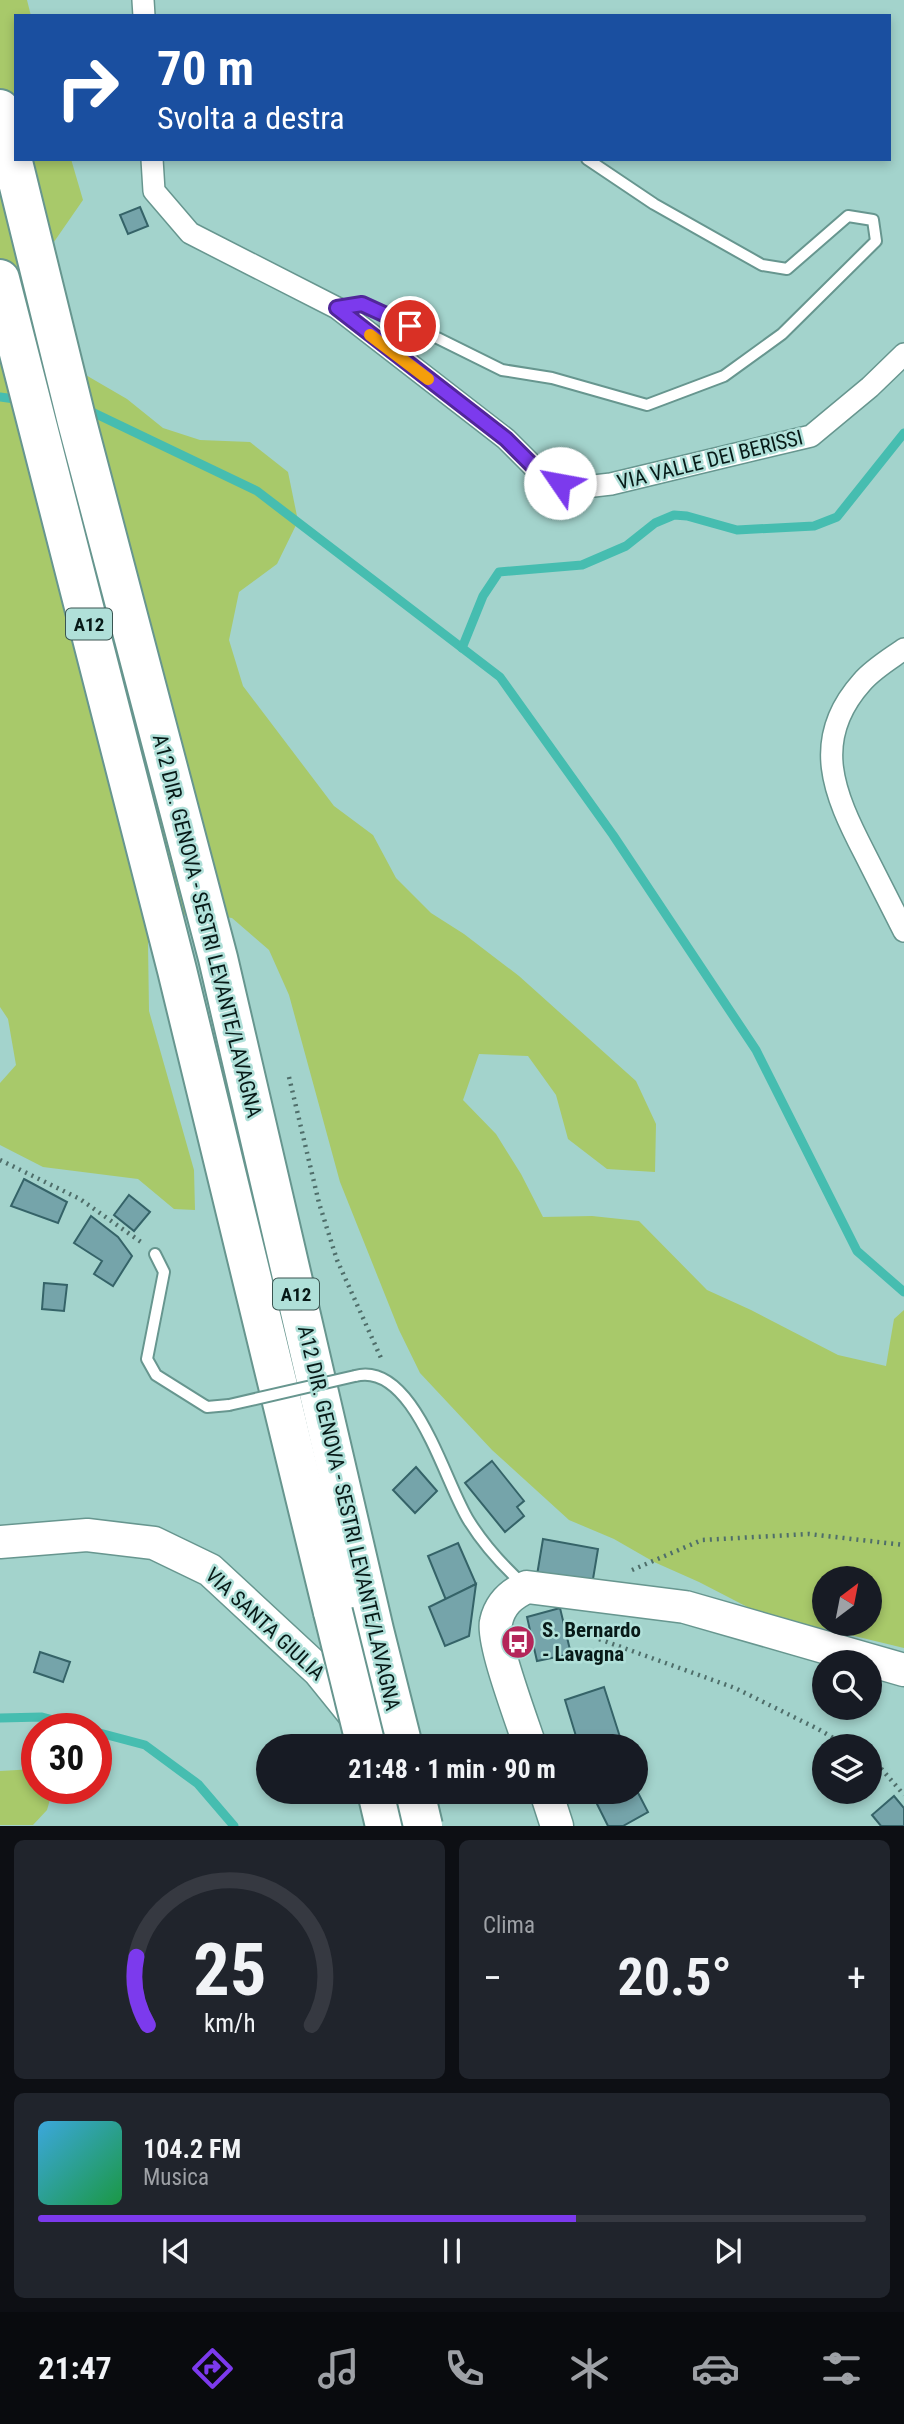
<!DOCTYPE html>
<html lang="it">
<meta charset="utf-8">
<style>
body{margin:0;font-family:"Roboto Condensed",sans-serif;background:#20242c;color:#f1f3f6;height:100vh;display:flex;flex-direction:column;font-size:26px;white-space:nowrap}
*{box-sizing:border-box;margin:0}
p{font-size:23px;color:#9ea1a6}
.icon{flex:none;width:38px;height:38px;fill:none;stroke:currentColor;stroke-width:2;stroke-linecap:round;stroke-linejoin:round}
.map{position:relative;height:1826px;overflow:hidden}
.drawer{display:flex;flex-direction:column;gap:14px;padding:14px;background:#0d0f14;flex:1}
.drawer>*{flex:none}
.hud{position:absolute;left:14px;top:14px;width:877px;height:147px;border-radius:0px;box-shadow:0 4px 10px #0003;background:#1a4fa0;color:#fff;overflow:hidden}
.needle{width:46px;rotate:32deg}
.tools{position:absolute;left:812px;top:1566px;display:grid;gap:14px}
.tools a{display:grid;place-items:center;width:70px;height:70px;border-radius:50%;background:#171b24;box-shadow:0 4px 10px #0003;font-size:35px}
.speed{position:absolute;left:21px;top:1713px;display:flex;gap:14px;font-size:35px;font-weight:700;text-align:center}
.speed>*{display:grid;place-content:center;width:91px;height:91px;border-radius:50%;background:#171b24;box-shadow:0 4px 10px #0003;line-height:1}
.speed .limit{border:10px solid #d22;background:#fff;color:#111}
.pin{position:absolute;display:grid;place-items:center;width:60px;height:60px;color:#fff;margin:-30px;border:4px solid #fff;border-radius:50%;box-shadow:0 2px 7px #0007}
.me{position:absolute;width:77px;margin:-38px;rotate:303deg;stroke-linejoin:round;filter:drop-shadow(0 0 5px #0008)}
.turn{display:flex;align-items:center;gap:24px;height:147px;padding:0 28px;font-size:32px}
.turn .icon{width:91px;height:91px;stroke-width:2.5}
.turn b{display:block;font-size:49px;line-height:60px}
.big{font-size:52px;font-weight:700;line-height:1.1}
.drawer .card{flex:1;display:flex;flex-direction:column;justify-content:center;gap:10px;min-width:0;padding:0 24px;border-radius:10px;background:#20242c}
.drawer .dial{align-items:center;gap:0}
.dial svg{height:182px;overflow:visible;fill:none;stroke:#363941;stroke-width:7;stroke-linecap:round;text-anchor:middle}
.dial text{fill:#f1f3f6;stroke:none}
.song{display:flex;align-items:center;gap:21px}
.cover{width:84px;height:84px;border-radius:10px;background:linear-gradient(135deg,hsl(200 70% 55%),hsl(140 70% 35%))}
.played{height:7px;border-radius:4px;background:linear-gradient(90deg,#7c3aed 65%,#363941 65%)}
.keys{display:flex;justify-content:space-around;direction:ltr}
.heat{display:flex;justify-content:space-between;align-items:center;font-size:38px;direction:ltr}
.drawer .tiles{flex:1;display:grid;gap:14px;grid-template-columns:1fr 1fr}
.card:last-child{grid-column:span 2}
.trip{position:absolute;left:256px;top:1734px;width:392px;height:70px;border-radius:35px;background:#171b24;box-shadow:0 4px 10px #0003;font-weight:700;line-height:70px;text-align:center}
.menu{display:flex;height:112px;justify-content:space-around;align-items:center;background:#090b0e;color:#9ea1a6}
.menu .icon{width:49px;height:49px}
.menu .selected{color:#7c3aed}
.menu b{font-size:32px;color:#f1f3f6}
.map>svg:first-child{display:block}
.green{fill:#a8c96a;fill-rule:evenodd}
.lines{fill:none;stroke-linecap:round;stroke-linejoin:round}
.stream{stroke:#46bdb0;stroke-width:9}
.building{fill:#75a4aa;stroke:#356368;stroke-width:2}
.lane-casing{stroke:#67968f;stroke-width:14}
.street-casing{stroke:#67968f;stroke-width:24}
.secondary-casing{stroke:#67968f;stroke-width:35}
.highway-casing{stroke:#67968f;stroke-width:42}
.path{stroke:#4f6e6a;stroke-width:4.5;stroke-dasharray:2 5;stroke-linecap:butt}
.lane{stroke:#fff;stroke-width:10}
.street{stroke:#fff;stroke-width:21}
.secondary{stroke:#fff;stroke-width:32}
.highway{stroke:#fff;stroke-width:38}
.lane-bridge-casing{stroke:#67968f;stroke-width:14;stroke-linecap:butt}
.highway-bridge-casing{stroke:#67968f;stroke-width:42;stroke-linecap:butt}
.lane-bridge{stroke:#fff;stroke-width:10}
.highway-bridge{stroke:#fff;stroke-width:38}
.route-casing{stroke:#51269a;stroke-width:18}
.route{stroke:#7c3aed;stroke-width:12}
.slow{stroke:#f59e0b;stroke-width:12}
.labels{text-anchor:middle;stroke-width:5;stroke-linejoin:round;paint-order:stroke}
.shield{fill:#b0e0d9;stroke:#3a5551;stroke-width:2}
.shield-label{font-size:19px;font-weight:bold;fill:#071917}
.street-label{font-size:21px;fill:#071917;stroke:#b0e0d9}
.poi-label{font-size:21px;font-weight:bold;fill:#071917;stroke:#b0e0d9;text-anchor:start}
</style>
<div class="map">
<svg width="904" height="1826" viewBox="0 0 904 1826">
<rect width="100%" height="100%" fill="#a3d3cc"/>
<g class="green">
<path d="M 0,0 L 27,0 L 31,16 L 16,16 L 16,159 L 71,159 L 83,200 L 20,291 L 7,372 L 84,374 L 127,399 L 163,428 L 200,440 L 250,442 L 288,472 L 298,521 L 277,564 L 239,592 L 229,640 L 243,686 L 334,806 L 373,835 L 396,878 L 431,913 L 464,934 L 519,976 L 636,1081 L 656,1124 L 655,1172 L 607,1169 L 568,1139 L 556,1095 L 528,1056 L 479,1054 L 463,1100 L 496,1134 L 521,1174 L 543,1217 L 592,1216 L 639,1221 L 707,1290 L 751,1310 L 838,1355 L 886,1366 L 894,1319 L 904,1310 L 904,1648 L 759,1613 L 699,1582 L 654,1562 L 614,1539 L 569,1520 L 492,1450 L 420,1373 L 399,1330 L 340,1182 L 289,995 L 269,950 L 232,918 L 188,912 L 148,943 L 149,1011 L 194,1170 L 195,1210 L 174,1209 L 138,1179 L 43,1167 L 0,1145 L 0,1083 L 16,1065 L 8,1019 L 0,1007 ZM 824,1578 L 870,1578 L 870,1624 L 824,1624 Z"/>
<polygon points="35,1769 37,1788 53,1789 47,1810 33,1825 0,1825 0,1771"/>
</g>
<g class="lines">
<g class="stream">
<polyline points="0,397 22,400"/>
<polyline points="84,410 92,412 257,491 500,677 613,835 756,1050 857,1251 904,1292"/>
<polyline points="462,648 483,596 499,572 582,565 626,546 655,523 674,515 687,516 737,530 814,526 837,517 904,433"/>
<polyline points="0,1718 42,1717 87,1729"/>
<polyline points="96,1732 145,1745 198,1784 234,1826"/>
</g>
</g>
<g class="building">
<polygon points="140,207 148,226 128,234 120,215"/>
<polygon points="24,1179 67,1202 58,1223 11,1206"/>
<polygon points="129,1195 150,1212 134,1231 114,1215"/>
<polygon points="91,1216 118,1237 132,1256 113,1286 94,1274 102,1261 74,1243"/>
<polygon points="44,1283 67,1285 64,1311 42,1309"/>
<polygon points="492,1461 524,1501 517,1507 524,1516 505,1532 465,1483"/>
<polygon points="416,1467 437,1491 415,1513 393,1490"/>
<polygon points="543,1539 598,1549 591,1591 536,1581"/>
<polygon points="458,1543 476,1584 446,1600 428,1556"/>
<polygon points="476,1584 469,1636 445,1646 429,1607"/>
<polygon points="560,1608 571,1654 537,1661 527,1617"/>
<polygon points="40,1652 70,1662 63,1682 34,1672"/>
<polygon points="604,1687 620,1737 590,1746 579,1746 565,1700"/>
<polygon points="635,1787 648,1812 623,1826 608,1826 591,1792 635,1792"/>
<polygon points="894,1796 904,1808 904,1826 881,1826 872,1815"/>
</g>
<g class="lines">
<g class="lane-casing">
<g id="lane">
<polyline points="337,308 362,304 393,316 502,370 552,378 647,405 724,376 782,334 876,241 873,220 848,216 787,269 762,265 654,204 587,159"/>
<polyline points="155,1254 164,1272 147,1359 156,1375 207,1407 229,1405"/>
<path d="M 355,1376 C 414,1360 445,1484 469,1521 C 484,1545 504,1567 525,1586"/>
</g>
</g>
<g class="street-casing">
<g id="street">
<polyline points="143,0 144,16"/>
<polyline points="152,159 154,191 190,233 337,308 506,439 537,470 560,483 585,487 611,484 811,436 870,387 904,354"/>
<path d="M 904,649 C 890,659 873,669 862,682 C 810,740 834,794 865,854 C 878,880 891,905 904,931"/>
</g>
</g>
<g class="secondary-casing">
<g id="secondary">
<polyline points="0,1542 87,1535 154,1543 210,1570 319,1671 357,1718"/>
<path d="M 530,1746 C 523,1724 491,1640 496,1622 C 500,1604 511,1594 527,1587 L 685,1607 L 904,1670"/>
<polyline points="546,1792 557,1826"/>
</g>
</g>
<g class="highway-casing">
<g id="highway">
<polyline points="0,109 77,422 218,958 374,1630 403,1746"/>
<polyline points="0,279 177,970 333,1612"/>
<polyline points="377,1792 385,1826"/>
</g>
</g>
<g class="path">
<polyline points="289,1077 319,1203 337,1260 381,1358"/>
<polyline points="0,1160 80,1199 141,1242"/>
<polyline points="632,1570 702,1540 809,1534 904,1545"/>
<polyline points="584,1625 596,1638 735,1688 818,1729 847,1746"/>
<polyline points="870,1760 879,1766 904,1795"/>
</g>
<use href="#lane" class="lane"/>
<use href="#street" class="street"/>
<use href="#secondary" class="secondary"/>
<use href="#highway" class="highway"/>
<g class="lane-bridge-casing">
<polyline id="lane-bridge" points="229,1405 355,1376"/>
</g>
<g class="highway-bridge-casing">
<g id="highway-bridge">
<polyline points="333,1612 366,1746"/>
<polyline points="415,1792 423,1826"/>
</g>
</g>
<use href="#lane-bridge" class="lane-bridge"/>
<use href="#highway-bridge" class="highway-bridge"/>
</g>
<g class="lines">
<g class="route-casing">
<polyline id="route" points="410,326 362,304 337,308 506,439 537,470 560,483"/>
</g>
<use href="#route" class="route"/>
<polyline class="slow" points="370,335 428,379"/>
</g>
<defs>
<g id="bus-disc" transform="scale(1.75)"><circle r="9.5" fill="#b4265a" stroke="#b0e0d9"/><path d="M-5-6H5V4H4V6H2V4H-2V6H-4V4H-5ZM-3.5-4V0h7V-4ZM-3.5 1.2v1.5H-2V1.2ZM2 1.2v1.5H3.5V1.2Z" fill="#fff"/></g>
</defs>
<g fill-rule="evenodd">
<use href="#bus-disc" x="518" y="1642"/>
</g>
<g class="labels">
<g class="shield">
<rect x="66" y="608.5" width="46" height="31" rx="5"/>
<rect x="273" y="1278.5" width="46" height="31" rx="5"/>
</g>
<g class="shield-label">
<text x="89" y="631">A12</text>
<text x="296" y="1301">A12</text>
</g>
<g class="street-label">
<text transform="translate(710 460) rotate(-14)" y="7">VIA VALLE DEI BERISSI</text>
<text transform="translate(207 926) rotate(76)" y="7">A12 DIR. GENOVA - SESTRI LEVANTE/LAVAGNA</text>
<text transform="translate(349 1518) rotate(77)" y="7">A12 DIR. GENOVA - SESTRI LEVANTE/LAVAGNA</text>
<text transform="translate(265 1624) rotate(43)" y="7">VIA SANTA GIULIA</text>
</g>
<g class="poi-label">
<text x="542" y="1637">S. Bernardo<tspan x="542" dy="24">- Lavagna</tspan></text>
</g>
</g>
</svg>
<div class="tools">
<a><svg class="needle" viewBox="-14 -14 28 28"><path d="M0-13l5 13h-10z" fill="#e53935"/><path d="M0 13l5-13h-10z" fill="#9ea1a6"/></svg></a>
<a><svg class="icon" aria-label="search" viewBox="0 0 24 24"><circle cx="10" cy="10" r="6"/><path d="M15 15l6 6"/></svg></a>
<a><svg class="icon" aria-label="layers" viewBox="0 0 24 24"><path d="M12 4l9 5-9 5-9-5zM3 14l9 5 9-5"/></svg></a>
</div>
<div class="speed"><div class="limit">30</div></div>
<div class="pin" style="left:410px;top:326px;background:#d93025"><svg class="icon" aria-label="arrive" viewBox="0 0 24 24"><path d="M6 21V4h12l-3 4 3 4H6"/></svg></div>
<svg class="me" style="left:560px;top:483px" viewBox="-20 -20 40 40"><circle r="19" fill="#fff"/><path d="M0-13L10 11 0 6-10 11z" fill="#7c3aed"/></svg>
<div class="trip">21:48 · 1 min · 90 m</div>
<div class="hud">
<div class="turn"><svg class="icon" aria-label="right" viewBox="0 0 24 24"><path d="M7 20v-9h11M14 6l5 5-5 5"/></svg><div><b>70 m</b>Svolta a destra</div></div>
</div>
</div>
<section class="drawer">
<div class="tiles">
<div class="card dial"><svg viewBox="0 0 100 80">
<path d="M14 69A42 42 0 1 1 86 69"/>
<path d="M14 69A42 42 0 0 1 9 39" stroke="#7c3aed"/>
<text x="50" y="56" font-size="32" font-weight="700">25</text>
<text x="50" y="72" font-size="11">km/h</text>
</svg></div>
<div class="card"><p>Clima</p>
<div class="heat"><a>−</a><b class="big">20.5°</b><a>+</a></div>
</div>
<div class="card">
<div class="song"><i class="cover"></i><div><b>104.2 FM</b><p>Musica</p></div></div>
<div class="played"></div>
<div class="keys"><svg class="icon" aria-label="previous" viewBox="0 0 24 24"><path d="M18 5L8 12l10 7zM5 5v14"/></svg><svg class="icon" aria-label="pause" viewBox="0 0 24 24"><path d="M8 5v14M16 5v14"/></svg><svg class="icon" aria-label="next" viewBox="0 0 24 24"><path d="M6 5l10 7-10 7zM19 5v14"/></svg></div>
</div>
</div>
</section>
<nav class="menu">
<b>21:47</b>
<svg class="icon selected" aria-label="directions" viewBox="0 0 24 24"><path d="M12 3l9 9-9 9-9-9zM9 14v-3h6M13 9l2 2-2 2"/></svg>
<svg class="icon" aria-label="music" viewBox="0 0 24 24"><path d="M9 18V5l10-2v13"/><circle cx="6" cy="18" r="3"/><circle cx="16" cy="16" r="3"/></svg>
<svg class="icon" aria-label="phone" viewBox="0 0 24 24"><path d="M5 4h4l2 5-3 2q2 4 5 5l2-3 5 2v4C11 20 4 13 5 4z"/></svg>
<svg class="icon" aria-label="climate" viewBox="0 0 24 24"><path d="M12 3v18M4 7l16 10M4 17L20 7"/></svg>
<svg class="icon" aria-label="car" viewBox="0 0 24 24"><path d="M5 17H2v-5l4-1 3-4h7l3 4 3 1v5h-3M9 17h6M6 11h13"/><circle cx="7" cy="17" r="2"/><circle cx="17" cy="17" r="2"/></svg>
<svg class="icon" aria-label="filters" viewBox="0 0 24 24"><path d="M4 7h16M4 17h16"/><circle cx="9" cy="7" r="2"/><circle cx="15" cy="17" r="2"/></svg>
</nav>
